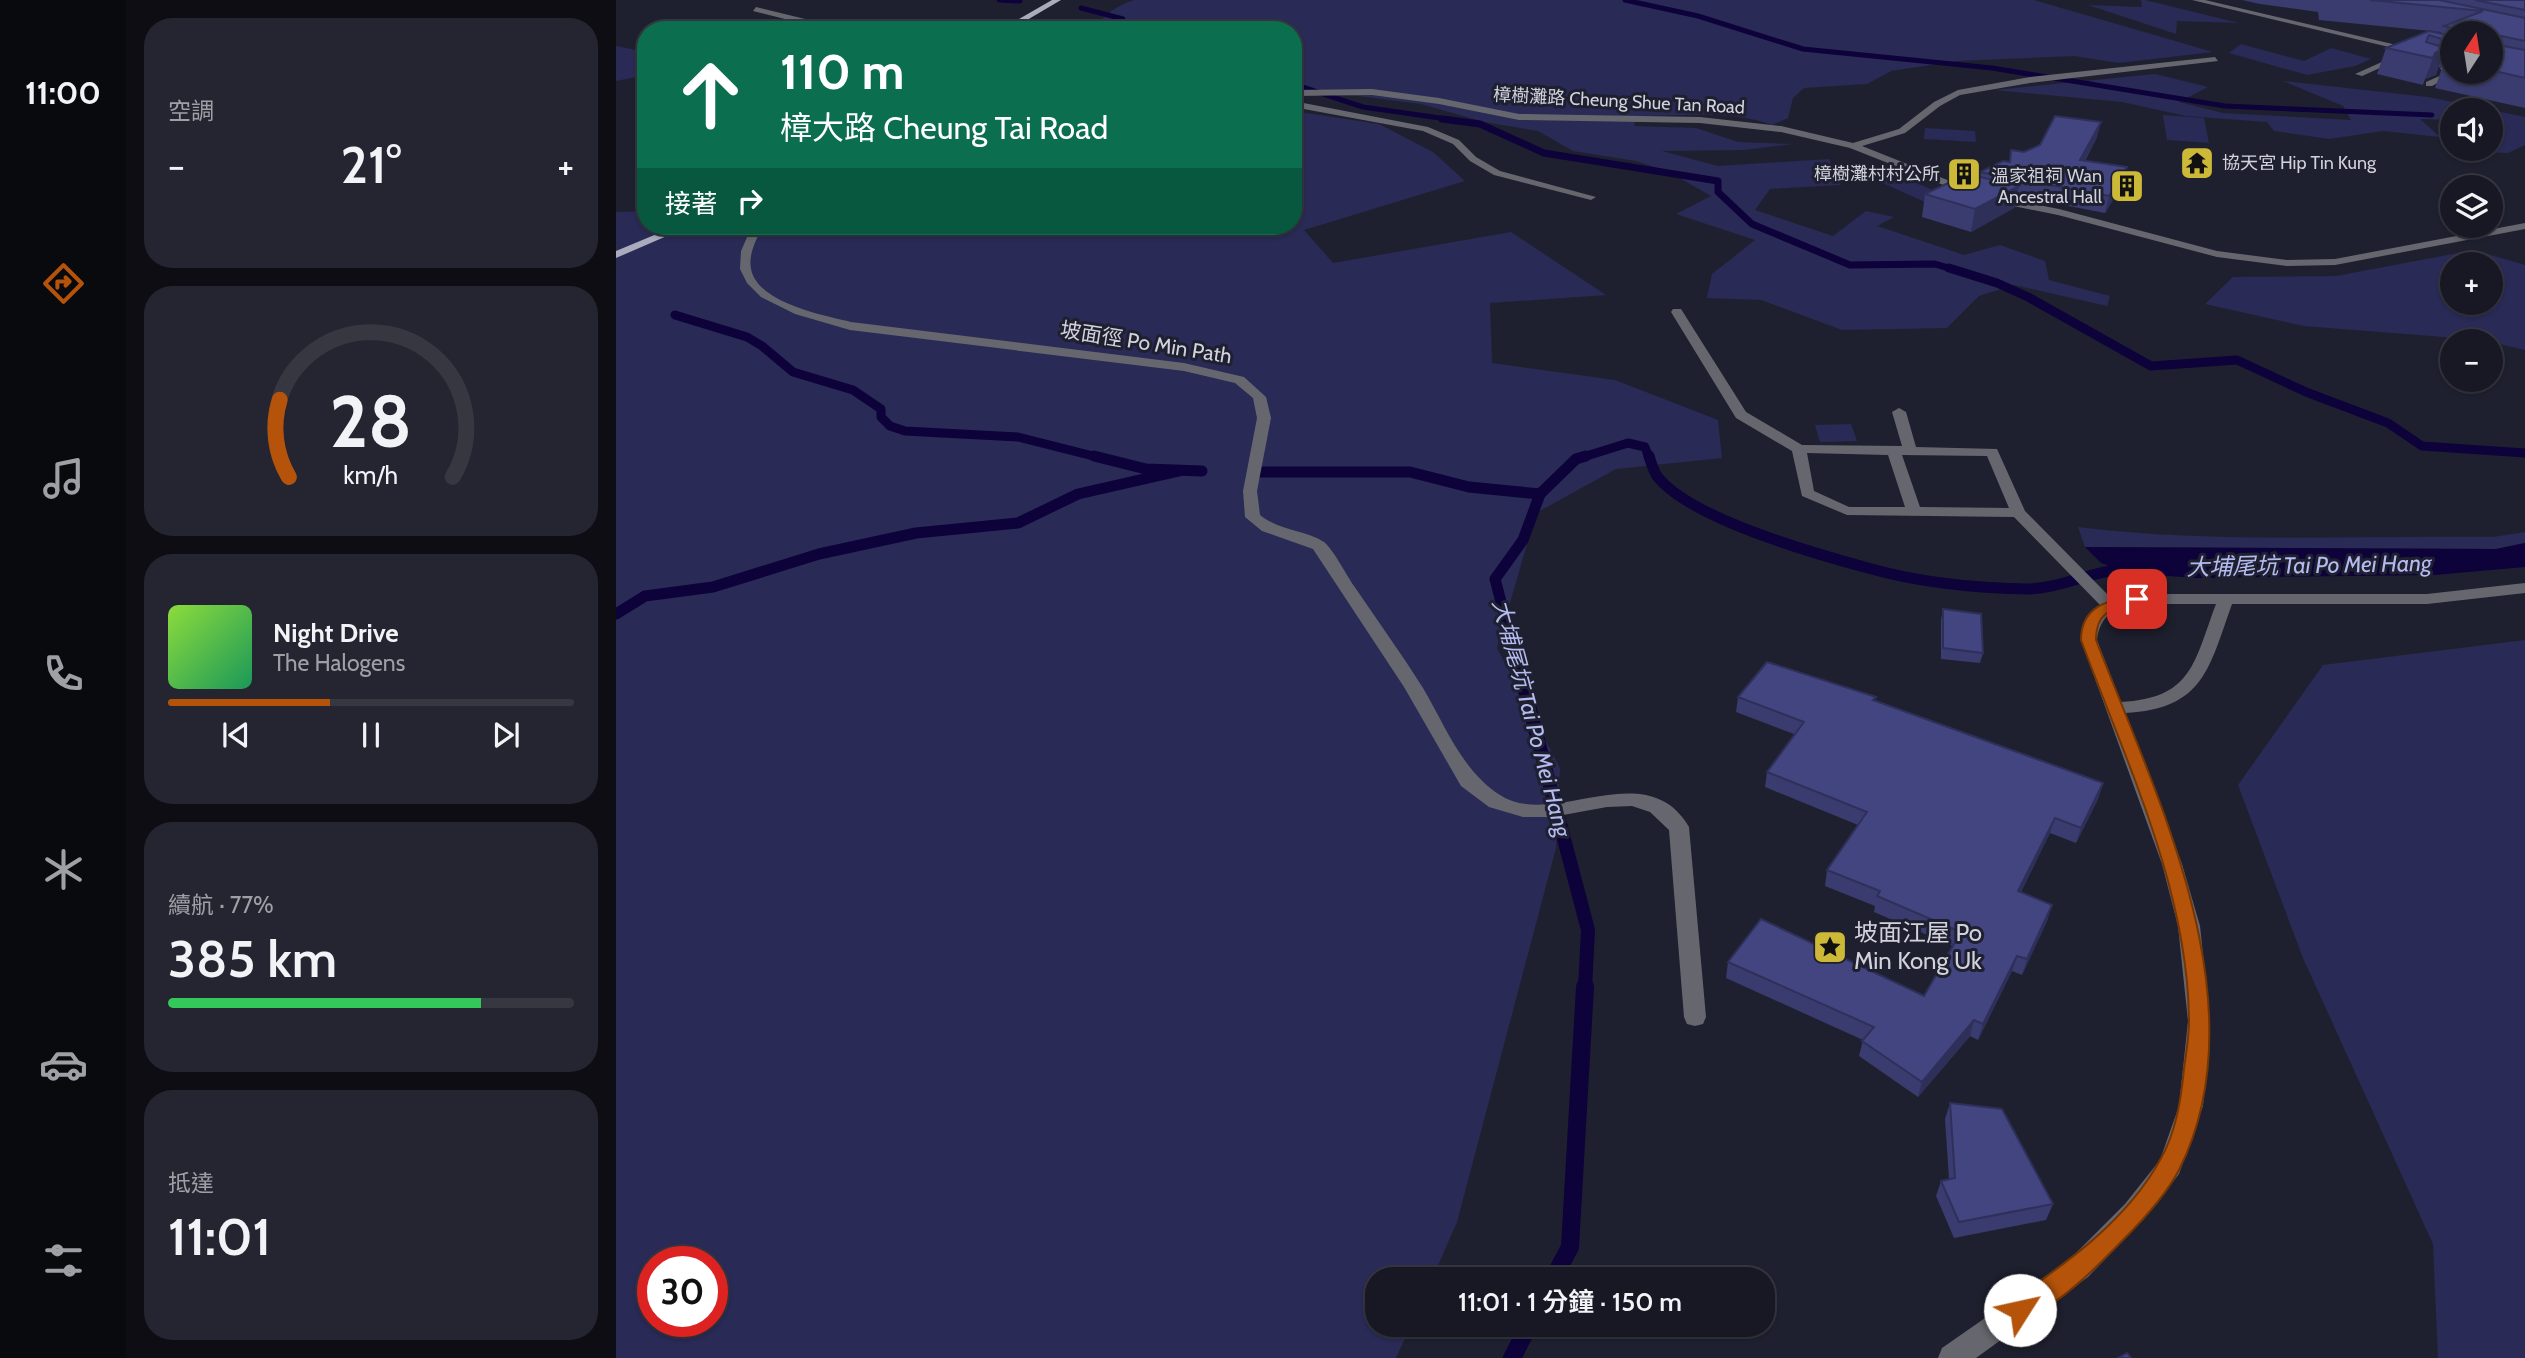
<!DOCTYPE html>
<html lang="zh-TW">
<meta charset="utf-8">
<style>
body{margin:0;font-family:Cabin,"Noto Sans TC",sans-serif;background:#242530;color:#f1f3f6;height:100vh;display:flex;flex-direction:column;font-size:26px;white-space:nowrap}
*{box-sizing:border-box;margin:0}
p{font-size:23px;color:#9ea0a6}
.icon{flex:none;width:38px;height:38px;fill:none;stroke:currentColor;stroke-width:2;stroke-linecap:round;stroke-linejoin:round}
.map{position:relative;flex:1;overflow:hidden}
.details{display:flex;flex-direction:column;gap:18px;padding:18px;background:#0d0d13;width:490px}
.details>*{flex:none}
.guide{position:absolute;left:21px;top:21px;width:665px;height:214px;border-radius:28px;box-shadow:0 2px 5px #0004,0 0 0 2px #363741;background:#0b6e4f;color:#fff;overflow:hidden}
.needle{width:46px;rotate:12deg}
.buttons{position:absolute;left:1824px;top:21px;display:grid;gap:14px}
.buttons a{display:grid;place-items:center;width:63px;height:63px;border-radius:50%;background:#171823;box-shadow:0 2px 5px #0004,0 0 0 2px #363741;font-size:35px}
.speed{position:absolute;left:21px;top:1246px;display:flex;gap:14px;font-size:35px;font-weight:700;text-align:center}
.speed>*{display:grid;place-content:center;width:91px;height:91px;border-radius:50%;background:#171823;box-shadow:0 2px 5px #0004,0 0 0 2px #363741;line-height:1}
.speed .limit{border:10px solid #d22;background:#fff;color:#111}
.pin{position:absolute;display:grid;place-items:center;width:60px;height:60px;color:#fff;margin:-30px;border-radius:14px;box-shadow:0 4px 10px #0006}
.me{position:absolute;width:77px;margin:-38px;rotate:55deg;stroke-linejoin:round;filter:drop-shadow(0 0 5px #0008)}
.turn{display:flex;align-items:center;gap:24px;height:147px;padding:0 28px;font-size:32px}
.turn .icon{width:91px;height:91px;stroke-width:2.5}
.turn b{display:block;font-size:49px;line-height:60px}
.then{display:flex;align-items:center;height:66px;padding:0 28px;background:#0003;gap:14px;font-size:26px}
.big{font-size:52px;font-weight:600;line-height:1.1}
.details .tile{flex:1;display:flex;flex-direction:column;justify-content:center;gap:10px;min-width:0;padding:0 24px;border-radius:28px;background:#242530}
.details .dial{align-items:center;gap:0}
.dial svg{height:182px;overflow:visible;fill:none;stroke:#363741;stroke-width:7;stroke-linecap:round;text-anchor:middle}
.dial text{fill:#f1f3f6;stroke:none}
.song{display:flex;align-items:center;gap:21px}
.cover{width:84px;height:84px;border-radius:10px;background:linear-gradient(135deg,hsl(90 70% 55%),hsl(150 70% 35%))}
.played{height:7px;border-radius:4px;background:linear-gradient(90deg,#b45309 40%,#363741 40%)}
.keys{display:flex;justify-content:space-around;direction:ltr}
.heat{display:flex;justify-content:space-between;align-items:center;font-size:38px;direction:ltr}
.charge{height:10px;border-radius:5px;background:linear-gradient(90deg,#34c759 77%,#363741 0)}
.trip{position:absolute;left:749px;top:1267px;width:410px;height:70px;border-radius:28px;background:#171823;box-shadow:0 2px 5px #0004,0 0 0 2px #363741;font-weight:600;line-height:70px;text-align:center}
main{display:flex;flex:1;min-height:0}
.tabs{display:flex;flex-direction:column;width:126px;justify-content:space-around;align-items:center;background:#090a0e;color:#9ea0a6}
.tabs .icon{width:49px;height:49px}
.tabs .active{color:#b45309}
.tabs b{font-size:32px;color:#f1f3f6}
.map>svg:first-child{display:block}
.green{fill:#292a55;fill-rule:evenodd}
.water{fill:#0d023a}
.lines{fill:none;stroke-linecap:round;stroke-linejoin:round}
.stream-far5{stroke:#0d023a;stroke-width:5}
.stream-far4{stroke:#0d023a;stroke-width:7}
.stream-far3{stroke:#0d023a;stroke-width:9}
.stream-far2{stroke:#0d023a;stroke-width:11}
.stream-far1{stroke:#0d023a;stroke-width:14}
.stream{stroke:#0d023a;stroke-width:18}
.minor{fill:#66676e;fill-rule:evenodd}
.major{fill:#aaacbd;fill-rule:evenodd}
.wall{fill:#3a3b6f;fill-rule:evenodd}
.shaded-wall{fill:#2f305a}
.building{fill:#434581;stroke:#2f305a;stroke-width:2}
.route{fill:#b45309;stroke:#753606;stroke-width:2}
.labels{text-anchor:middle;stroke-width:6;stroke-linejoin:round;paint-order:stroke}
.far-street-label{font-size:18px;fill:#d1d2dc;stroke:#1f202f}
.far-poi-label{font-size:18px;fill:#d1d2dc;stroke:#1f202f;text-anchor:end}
.street-label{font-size:21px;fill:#d1d2dc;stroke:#1f202f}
.water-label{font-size:23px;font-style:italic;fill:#b5bbf1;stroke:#1f202f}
.near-poi-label{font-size:24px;fill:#d1d2dc;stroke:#1f202f;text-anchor:start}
</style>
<main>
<nav class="tabs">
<b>11:00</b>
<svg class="icon active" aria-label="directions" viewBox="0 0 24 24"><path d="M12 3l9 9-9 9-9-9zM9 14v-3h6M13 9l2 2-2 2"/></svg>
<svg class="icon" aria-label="music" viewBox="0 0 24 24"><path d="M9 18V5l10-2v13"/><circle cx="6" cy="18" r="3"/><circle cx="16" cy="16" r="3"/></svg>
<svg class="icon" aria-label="phone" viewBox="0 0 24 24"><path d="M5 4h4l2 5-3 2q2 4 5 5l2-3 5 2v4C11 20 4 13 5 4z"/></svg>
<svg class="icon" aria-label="climate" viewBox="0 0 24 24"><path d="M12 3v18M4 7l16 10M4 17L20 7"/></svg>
<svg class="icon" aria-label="car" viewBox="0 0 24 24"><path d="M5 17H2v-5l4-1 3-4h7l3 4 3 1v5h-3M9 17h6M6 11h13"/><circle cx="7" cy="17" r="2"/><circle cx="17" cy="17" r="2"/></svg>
<svg class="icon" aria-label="filters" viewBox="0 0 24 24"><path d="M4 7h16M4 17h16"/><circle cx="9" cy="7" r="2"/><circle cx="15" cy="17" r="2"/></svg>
</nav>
<section class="details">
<div class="tile"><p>空調</p>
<div class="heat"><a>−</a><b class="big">21°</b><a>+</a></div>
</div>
<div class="tile dial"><svg viewBox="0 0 100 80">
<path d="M14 69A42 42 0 1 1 86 69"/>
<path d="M14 69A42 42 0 0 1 10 35" stroke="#b45309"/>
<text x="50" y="56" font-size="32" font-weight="700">28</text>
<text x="50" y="72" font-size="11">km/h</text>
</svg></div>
<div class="tile">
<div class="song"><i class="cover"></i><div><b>Night Drive</b><p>The Halogens</p></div></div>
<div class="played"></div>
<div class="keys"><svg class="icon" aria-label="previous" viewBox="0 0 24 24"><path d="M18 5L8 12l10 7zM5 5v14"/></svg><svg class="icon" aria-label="pause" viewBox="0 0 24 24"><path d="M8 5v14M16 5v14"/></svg><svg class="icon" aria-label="next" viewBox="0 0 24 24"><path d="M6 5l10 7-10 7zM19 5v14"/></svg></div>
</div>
<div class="tile"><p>續航 · 77%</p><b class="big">385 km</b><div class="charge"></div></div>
<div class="tile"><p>抵達</p><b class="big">11:01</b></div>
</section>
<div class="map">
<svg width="1909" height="1358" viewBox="0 0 1909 1358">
<rect width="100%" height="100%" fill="#1f202f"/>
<g class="green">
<path d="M 518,0 L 1418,0 L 1597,52 L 1503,63 L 1458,56 L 1341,61 L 1275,71 L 1251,84 L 1188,88 L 1177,98 L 1172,118 L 1156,125 C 1115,110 1065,116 1022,116 L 1018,126 L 1080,128 L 1122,142 L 1177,144 L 1128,150 L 1046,151 L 1102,166 L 1213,159 L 1225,185 L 1154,189 L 1139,210 L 1217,236 L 1250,211 L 1278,217 L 1261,226 L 1348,255 L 1384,245 L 1429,261 L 1433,280 L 1494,296 L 1491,306 L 1398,285 L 1363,296 L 1331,328 L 1226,330 L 1145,300 L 1091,298 L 1096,274 L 1139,240 L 1060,214 L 1095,196 L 1053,172 L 1020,161 L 957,151 L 922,131 L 868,122 L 805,104 L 695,90 L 677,82 L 677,30 L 479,28 C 489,13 501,6 518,0 Z"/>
<polygon points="1525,0 1529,0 1623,23 1561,21 1560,34 1472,5 1526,7"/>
<polygon points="1625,44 1688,61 1715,48 1755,59 1739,66 1691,75 1613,53"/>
<polygon points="0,46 30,52 30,75 0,81"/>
<polygon points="1539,74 1592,87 1563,102 1607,113 1735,120 1727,106 1667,81 1812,97 1909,117 1909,145 1892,153 1853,152 1852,149 1874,149 1874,110 1836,110 1836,120 1804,119 1824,137 1767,131 1713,139 1658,131 1651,122 1570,116 1506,102 1378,90"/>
<path d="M 677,111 L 763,124 L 817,152 L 849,181 L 688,230 L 717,263 L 895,232 L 990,295 L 874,303 L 876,363 L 999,380 L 1102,420 L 1106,458 L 1000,469 L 920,513 L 881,648 L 944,768 L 940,848 L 841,1222 L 816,1279 L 761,1279 L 761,1325 L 795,1325 L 780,1358 L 0,1358 L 0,212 L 30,211 L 30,226 L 677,226 ZM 37,1262 L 96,1262 L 96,1321 L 37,1321 Z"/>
<polygon points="1547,115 1588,118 1593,143 1551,140"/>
<polygon points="1309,128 1359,131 1360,142 1308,139"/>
<polygon points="1279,173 1330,196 1309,202 1260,180"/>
<path d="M 1858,250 L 1909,265 L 1909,350 L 1866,340 L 1688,326 L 1589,304 L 1617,277 L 1720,276 ZM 1836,264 L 1874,264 L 1874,303 L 1836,303 Z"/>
<polygon points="1235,424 1241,441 1204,442 1199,425"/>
<path d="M 1462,527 C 1600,544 1738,535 1877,537 L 1909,532 L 1909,543 L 1880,549 L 1469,547 Z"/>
<polygon points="1909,640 1909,1358 1822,1358 1817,1244 1687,958 1622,785 1707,665"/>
</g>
<polygon class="water" points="1909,543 1909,567 1819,575 1579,578 1513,573 1485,563 1469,547 1880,549"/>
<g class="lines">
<g class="stream-far5">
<polyline points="383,0 404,1"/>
<polyline points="1009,0 1082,16 1187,49 1376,68 1609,106 1816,115"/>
<polyline points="465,8 507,19 506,30"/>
<polyline points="677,84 747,107 838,120"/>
</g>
<polyline class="stream-far4" points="826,119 864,124 928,153 1102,181 1102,192 1136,224 1234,265 1319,264 1339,270"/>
<g class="stream-far3">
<polyline points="1333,268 1381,283 1412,297 1535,366 1621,360 1690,392 1772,423 1806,446 1909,453"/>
<polyline points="59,315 131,337 146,346 177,372 237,390 265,409 265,417 274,426 289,431 402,437 485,458"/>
<polyline points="964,458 1012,443 1029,447 1033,458"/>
</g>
<g class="stream-far2">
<polyline points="478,456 530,469 586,471"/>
<path d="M 1033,456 C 1035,462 1037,470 1041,476 C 1073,518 1200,554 1252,568 C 1301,582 1359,588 1410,589 C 1445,589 1479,569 1514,569"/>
<polyline points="640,472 794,472 853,487 924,494"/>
<polyline points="0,614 29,596 97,587 203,554 300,533 402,523 462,494 563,471"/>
<polyline points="909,693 879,579 907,540 924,494 960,459 970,456"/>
</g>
<polyline class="stream-far1" points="909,691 972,930 969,989"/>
<g class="stream">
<polyline points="937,1279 954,1247 969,987"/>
<polyline points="896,1358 913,1325"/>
</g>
<g class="minor">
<polygon points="1576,0 1589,0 1836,58 1836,62"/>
<polygon points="140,7 226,28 227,30 213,30 137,11"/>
<polygon points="1599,57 1602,61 1414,83 1344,95 1324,106 1289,133 1246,146 1354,189 1355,191 1350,194 1234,148 1165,132 1084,123 903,120 823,104 756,95 677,96 677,90 756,89 823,98 903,114 1084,117 1165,126 1237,143 1283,129 1318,102 1342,90 1414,77"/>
<polygon points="1777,57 1784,59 1746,76 1739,74"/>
<polygon points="1824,68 1830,68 1838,74 1816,86 1810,86 1810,82 1828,74"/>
<polygon points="677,101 812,127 843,140 860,157 884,171 980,197 975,200 878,175 854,161 837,144 807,131 677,107"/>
<polygon points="1377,196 1443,209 1601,251 1671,260 1719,259 1909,223 1909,229 1719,265 1671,266 1601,257 1442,215 1373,201 1373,197"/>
<path d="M 136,226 L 146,226 C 141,240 132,253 135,269 C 142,303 206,315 235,322 L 568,363 L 628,377 L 650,397 L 655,418 L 641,491 L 644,515 C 664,531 689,530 708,542 C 717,549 731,576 738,586 C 761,620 785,653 807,688 C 829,725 846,771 884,795 C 937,830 1030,753 1073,827 L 1090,1017 L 1087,1024 L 1079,1026 L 1071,1024 L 1068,1017 L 1053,830 L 1034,812 L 1016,806 L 991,807 L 936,817 L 907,817 L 873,807 L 845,786 L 788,687 L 697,549 L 646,531 L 629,517 L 627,491 L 641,418 L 637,398 L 619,383 L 568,371 L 234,330 L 179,314 L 145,297 L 131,283 L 124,269 L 125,251 Z"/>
<path d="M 1057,309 L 1065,309 L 1130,412 L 1186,445 L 1286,446 L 1276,412 L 1283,408 L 1290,412 L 1300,447 L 1381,449 L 1409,511 L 1497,600 L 1521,594 L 1811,594 L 1909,583 L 1909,593 L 1811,604 L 1616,604 C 1593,668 1588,709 1509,713 L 1566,864 L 1584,926 L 1594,1021 L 1587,1106 L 1563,1174 L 1527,1220 L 1472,1277 L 1360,1358 L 1322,1358 L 1326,1348 L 1454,1259 L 1509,1204 L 1544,1160 L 1563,1106 L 1572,1021 L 1562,926 L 1546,864 L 1465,640 L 1468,622 L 1484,605 L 1398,517 L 1231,515 L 1186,496 L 1176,451 L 1120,418 L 1055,312 ZM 1191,453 L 1272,455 L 1289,507 L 1233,507 L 1198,491 ZM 1286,455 L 1371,456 L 1393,508 L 1304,507 ZM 1521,604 L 1600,604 C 1578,662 1577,698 1505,702 L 1481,640 C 1484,615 1498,608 1521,604 Z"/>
</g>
<g class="major">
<polygon points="436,0 445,0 394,30 384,30"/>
<polygon points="60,226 74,226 0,258 0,251"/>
</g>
</g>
<g class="wall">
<path d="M 1626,0 L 1909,0 L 1909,108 L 1819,88 L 1826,68 L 1822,67 L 1820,75 L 1809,79 L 1807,85 L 1761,74 L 1770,48 L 1813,31 L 1825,34 L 1825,32 L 1703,20 L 1702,12 L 1644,4 ZM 1836,33 L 1874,33 L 1874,72 L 1836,72 Z"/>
<polygon points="1481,137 1469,161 1511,167 1507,183 1489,213 1401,196 1398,208 1355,232 1306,217 1309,194 1363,177 1364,172 1393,162 1408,152"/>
<polygon points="1327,609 1367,653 1364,663 1325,659 1325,620"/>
<polygon points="1122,697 1259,701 1487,783 1482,799 1460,843 1434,833 1405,892 1436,905 1431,921 1406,975 1396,971 1362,1040 1354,1036 1302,1097 1243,1056 1247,1040 1110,978 1112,962 1308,996 1337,946 1258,912 1259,906 1209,886 1211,870 1242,825 1149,787 1151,772 1178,734 1120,712"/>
<polygon points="1334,1103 1437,1204 1430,1220 1338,1238 1320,1196 1325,1181 1333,1179 1329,1119"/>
</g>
<g class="shaded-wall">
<polygon points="1829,48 1820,75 1809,79 1819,53"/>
<polygon points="1485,122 1481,137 1460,176 1464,160"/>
<polygon points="1511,167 1507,183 1489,213 1493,196"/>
<polygon points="1403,186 1398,208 1355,232 1359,209"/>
<polygon points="1487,783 1482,799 1460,843 1465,828"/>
<polygon points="1439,818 1434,833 1397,907 1402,891"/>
<polygon points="1436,905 1431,921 1406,975 1411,959"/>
<polygon points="1401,956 1396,971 1362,1040 1367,1024"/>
<polygon points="1358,1020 1354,1036 1302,1097 1306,1082"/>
</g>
<g class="building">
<polygon points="1754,0 1823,0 1909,18 1909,41 1885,36 1882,45 1909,50 1909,78 1874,70 1874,33 1848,33 1848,31 1828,26 1867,11"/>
<polygon points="1859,0 1909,0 1909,10"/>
<polygon points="1813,31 1836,36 1836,42 1813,35 1810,42 1829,48 1819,53 1817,58 1770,48"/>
<polygon points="1836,56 1836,62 1829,61"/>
<polygon points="1439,116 1485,122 1464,160 1511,167 1493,196 1364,172 1387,161 1394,162 1395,150 1408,152 1424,145"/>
<polygon points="1351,174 1403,186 1359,209 1309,194"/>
<polygon points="1327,609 1365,614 1367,653 1327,648"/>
<polygon points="1151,662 1260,697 1257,700 1487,783 1465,828 1439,818 1402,891 1436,905 1411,959 1401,956 1367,1024 1358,1020 1306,1082 1246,1041 1258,1027 1112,962 1145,919 1308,996 1345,932 1261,896 1264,891 1211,870 1251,812 1151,772 1188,722 1122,697"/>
<polygon points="1334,1103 1386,1109 1437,1204 1343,1222 1325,1181 1339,1178"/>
<polygon points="1511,1353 1515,1358 1502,1358"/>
</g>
<path class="route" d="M 1521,595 L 1528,599 L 1526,602 C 1500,609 1480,608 1480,640 C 1540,796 1646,1005 1563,1170 C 1550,1195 1527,1220 1507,1240 C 1478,1270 1443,1305 1404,1322 L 1395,1318 L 1391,1310 L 1395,1301 C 1450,1264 1511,1220 1544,1160 C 1560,1133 1565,1099 1568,1069 C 1570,1053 1573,1037 1573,1021 C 1572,889 1510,762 1465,640 C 1465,606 1492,600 1521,595 Z"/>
<defs>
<g id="temple-square" transform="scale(1.75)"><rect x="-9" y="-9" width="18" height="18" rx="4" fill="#cdb938" stroke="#1f202f"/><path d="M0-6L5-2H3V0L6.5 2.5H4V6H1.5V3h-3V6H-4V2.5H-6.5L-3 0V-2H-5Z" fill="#111"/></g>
<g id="building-square" transform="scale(1.75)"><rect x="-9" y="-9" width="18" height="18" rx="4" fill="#cdb938" stroke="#1f202f"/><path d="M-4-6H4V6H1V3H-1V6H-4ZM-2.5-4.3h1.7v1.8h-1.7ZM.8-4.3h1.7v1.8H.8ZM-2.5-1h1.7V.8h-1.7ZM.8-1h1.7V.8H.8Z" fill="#111"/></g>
<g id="sight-square" transform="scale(1.75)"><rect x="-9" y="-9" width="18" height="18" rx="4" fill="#cdb938" stroke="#1f202f"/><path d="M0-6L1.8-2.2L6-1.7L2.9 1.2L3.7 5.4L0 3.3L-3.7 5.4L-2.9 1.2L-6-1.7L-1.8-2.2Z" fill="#111"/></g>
</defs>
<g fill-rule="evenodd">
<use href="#temple-square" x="1581" y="163"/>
<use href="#building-square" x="1348" y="174"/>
<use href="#building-square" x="1511" y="186"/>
<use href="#sight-square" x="1214" y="947"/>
</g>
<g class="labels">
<g class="far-street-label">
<text transform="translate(1003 101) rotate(3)" y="6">樟樹灘路 Cheung Shue Tan Road</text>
</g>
<g class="far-poi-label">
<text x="1606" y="169" text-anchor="start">協天宮 Hip Tin Kung</text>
<text x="1324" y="180">樟樹灘村村公所</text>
<text x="1486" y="182">溫家祖祠 Wan<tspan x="1486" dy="21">Ancestral Hall</tspan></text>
</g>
<g class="street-label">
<text transform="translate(530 343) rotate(9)" y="7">坡面徑 Po Min Path</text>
</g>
<g class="water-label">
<text transform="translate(1693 565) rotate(-1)" y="8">大埔尾坑 Tai Po Mei Hang</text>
<text transform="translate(916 718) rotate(75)" y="8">大埔尾坑 Tai Po Mei Hang</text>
</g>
<g class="near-poi-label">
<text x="1238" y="941">坡面江屋 Po<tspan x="1238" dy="28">Min Kong Uk</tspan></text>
</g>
</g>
</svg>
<div class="buttons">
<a><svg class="needle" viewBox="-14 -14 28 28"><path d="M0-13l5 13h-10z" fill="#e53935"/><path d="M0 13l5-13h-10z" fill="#9ea0a6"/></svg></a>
<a><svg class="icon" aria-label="sound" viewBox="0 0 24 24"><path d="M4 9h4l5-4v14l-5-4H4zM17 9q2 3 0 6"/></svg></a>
<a><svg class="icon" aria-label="layers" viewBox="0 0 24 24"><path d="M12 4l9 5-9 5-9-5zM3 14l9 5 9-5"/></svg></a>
<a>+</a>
<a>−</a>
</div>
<div class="speed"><div class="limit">30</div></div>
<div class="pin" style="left:1521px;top:599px;background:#d93025"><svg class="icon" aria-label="arrive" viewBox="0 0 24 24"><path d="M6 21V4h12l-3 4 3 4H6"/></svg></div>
<svg class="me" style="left:1404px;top:1310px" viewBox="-20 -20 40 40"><circle r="19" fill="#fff"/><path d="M0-13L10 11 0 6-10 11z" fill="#b45309"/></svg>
<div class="trip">11:01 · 1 分鐘 · 150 m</div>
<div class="guide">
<div class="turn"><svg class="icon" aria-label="ahead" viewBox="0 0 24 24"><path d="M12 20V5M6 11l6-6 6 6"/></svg><div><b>110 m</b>樟大路 Cheung Tai Road</div></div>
<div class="then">接著<svg class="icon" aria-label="right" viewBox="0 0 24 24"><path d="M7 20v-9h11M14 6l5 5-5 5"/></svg></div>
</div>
</div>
</main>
